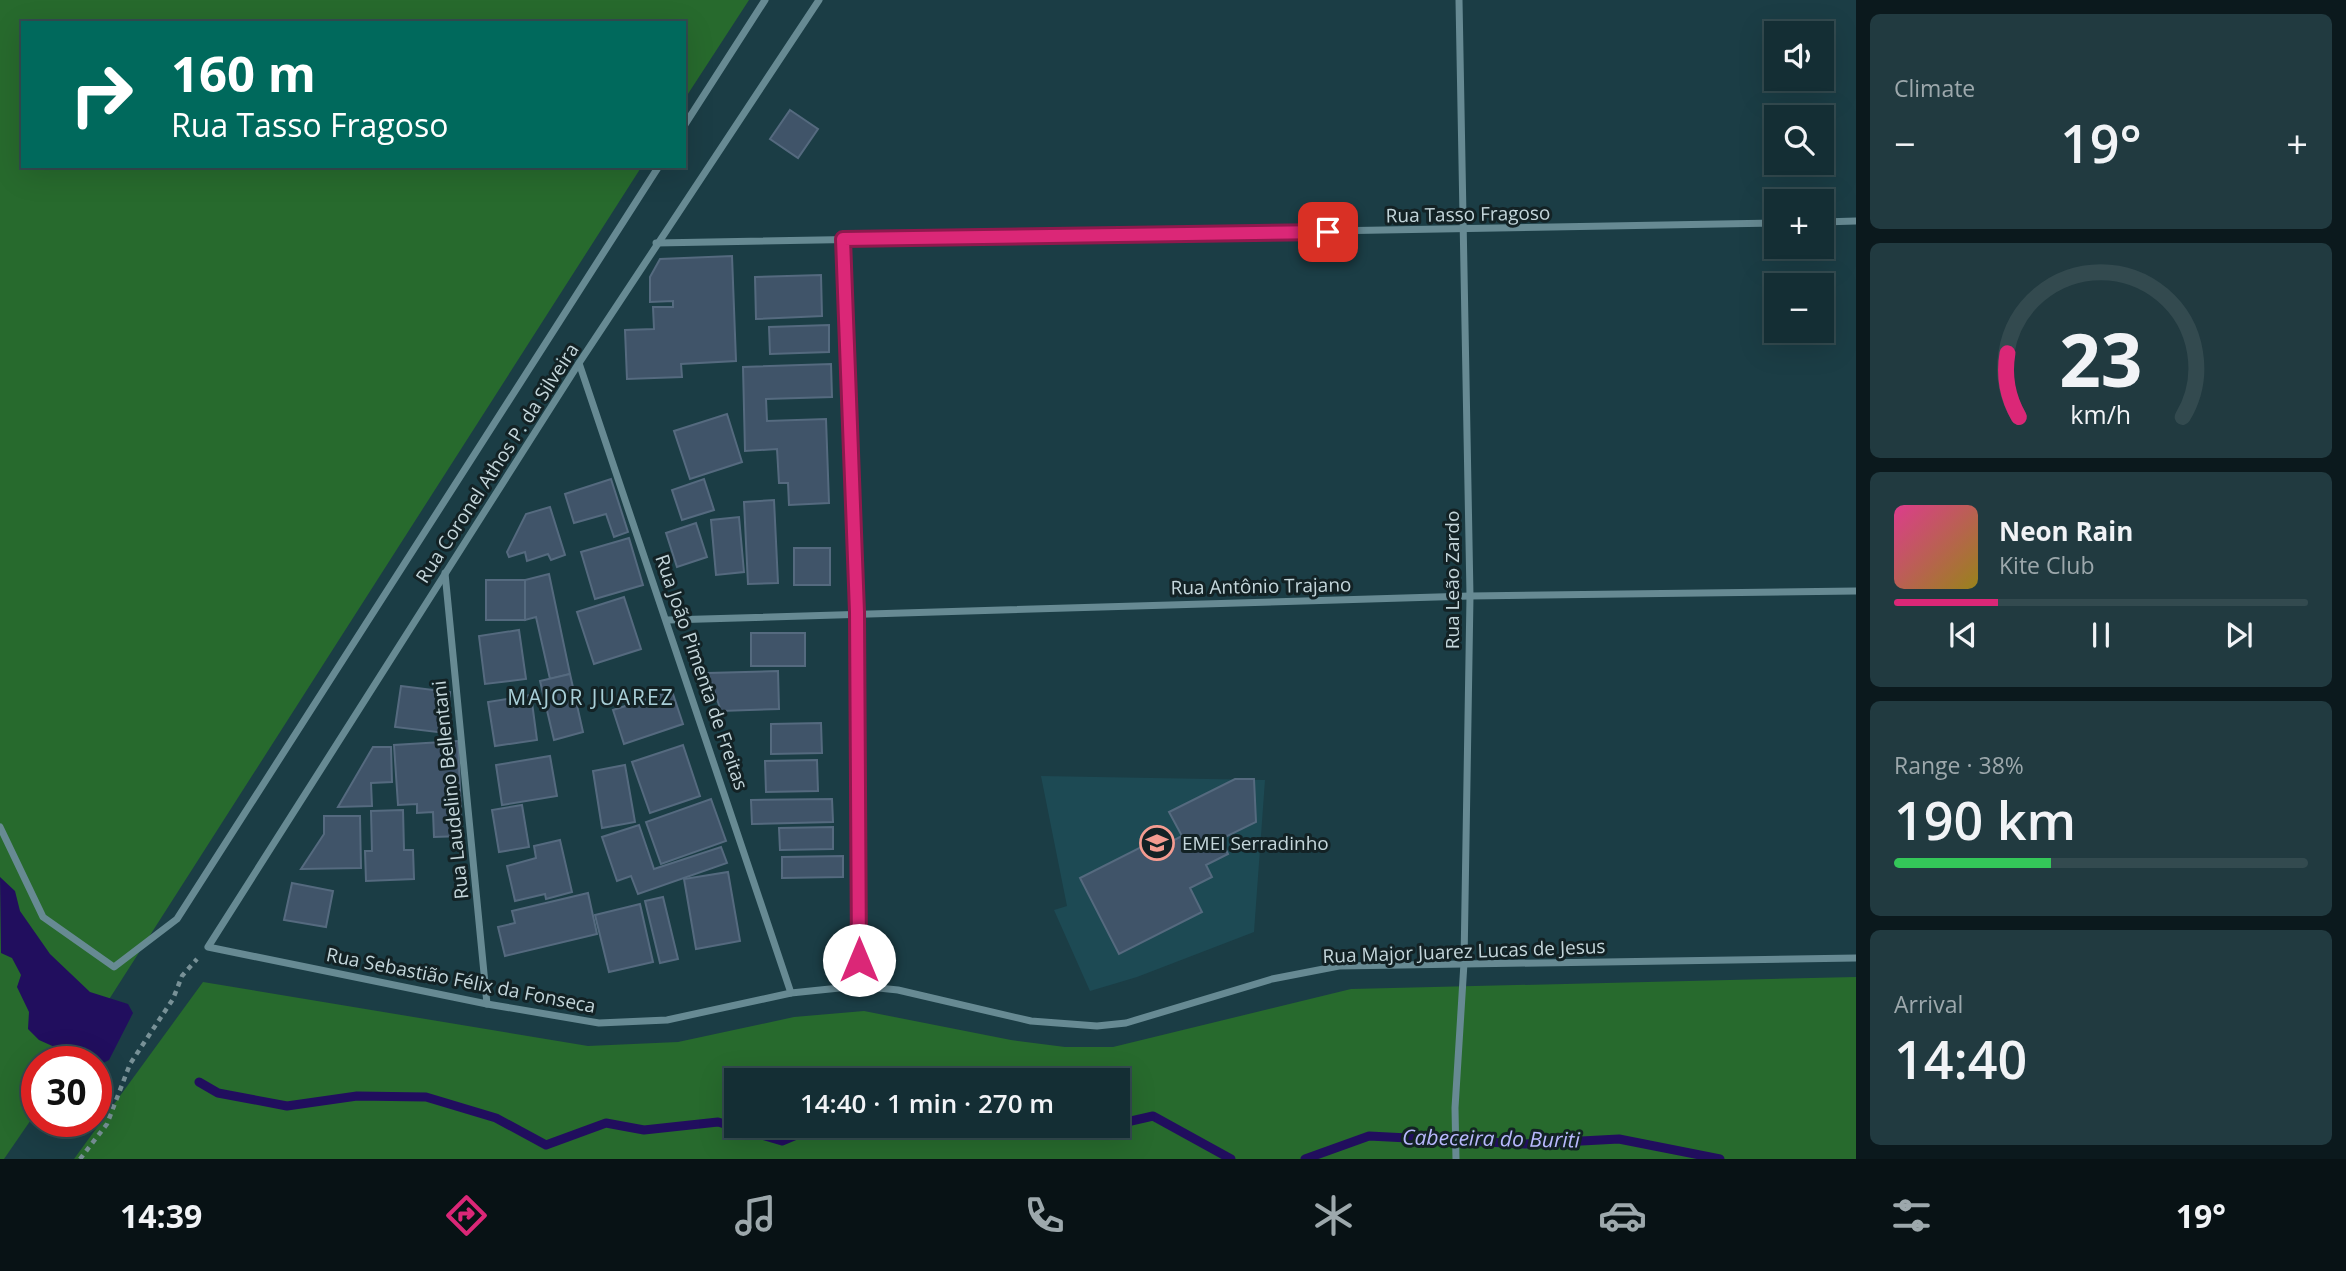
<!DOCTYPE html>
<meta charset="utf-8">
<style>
body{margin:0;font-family:"Open Sans",sans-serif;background:#213a40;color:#f1f3f6;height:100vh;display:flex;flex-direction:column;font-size:26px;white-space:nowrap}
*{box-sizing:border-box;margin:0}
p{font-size:23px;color:#9da8ac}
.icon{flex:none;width:38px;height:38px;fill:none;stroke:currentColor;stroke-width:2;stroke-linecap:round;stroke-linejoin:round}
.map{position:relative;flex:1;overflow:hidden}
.side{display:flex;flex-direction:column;gap:14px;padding:14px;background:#0b191d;width:490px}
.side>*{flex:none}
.top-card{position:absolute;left:21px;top:21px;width:665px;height:147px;border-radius:0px;box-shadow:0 7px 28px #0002,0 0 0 2px #334a4f;background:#00695c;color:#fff;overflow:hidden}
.buttons{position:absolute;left:1764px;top:21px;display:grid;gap:14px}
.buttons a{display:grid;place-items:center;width:70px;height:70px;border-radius:0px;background:#142e34;box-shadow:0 7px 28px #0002,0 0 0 2px #334a4f;font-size:35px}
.speed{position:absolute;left:21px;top:1046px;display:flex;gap:14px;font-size:35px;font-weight:700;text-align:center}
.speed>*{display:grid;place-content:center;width:91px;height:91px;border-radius:50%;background:#142e34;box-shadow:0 7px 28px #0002,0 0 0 2px #334a4f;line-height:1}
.speed .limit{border:10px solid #d22;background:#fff;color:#111}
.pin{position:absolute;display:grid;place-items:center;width:60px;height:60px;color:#fff;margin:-30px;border-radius:14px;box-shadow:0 4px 10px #0006}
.me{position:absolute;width:77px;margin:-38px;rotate:0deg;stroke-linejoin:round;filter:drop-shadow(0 0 5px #0008)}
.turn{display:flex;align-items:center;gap:24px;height:147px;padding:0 35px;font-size:32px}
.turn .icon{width:91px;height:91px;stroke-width:2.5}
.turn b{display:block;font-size:49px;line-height:60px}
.big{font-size:52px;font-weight:600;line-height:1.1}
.side .widget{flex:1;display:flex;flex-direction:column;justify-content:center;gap:10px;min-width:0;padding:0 24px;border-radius:10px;background:#213a40}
.side .dial{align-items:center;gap:0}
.dial svg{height:182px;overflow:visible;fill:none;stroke:#334a4f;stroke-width:7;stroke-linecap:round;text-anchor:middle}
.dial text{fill:#f1f3f6;stroke:none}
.song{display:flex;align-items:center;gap:21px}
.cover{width:84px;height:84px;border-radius:10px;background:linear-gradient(135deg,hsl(330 70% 55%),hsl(50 70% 35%))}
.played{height:7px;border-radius:4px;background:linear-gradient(90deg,#db2777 25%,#334a4f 25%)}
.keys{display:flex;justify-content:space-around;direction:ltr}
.heat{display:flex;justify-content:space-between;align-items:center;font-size:38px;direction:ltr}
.charge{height:10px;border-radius:5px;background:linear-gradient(90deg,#34c759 38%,#334a4f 0)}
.trip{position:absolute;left:724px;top:1068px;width:406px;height:70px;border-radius:0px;background:#142e34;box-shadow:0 7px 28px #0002,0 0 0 2px #334a4f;font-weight:600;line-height:70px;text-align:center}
.tabs{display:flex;height:112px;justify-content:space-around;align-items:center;background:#081215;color:#9da8ac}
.tabs .icon{width:49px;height:49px}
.tabs .selected{color:#db2777}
.tabs b{font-size:32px;color:#f1f3f6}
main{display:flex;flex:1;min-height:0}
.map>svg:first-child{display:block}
.built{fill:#1d4a54}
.green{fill:#276a2d;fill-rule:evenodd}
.water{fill:#210e5e}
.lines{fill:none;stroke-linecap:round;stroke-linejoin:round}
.stream{stroke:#210e5e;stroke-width:9}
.building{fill:#405469;stroke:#556a7f;stroke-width:2}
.path{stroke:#789197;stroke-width:4.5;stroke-dasharray:5 5;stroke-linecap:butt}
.street{stroke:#678a93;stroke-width:7}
.route-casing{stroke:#8e194d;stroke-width:18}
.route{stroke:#db2777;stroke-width:12}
.labels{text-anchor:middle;stroke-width:6;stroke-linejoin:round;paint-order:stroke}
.street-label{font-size:19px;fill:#c4d6db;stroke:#132225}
.poi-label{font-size:19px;fill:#c4d6db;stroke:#132225;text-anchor:start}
.neighbourhood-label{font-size:21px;letter-spacing:2px;fill:#a9cfd8;stroke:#132225}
.water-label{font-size:21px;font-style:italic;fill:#b8b8fd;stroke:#132225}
</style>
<main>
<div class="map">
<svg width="1856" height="1159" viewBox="0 0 1856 1159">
<rect width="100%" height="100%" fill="#1b3d45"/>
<polygon class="built" points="1041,776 1265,780 1254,932 1137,977 1090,991 1054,910 1067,906"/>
<g class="green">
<polygon points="0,0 749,0 684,100 684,23 23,23 23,166 642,166 69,1062 37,1062 37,1111 4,1159 0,1159"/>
<path d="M 1856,977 L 1856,1159 L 74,1159 L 203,982 L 588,1046 L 678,1042 L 794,1017 L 864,1011 L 1011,1040 L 1065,1047 L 1113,1047 L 1351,989 ZM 737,1080 L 1118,1080 L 1118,1125 L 737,1125 Z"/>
</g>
<polygon class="water" points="0,877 15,891 20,911 50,954 90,992 128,1004 133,1013 109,1060 97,1066 96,1062 88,1062 39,1040 28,1029 29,1012 17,987 21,975 12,958 1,953"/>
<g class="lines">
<g class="stream">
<polyline points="199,1082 218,1093 287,1106 357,1096 426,1097 496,1118 546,1145 606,1123 644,1130 718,1122 782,1141 820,1125"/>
<polyline points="1118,1124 1153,1116 1231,1159"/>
<path d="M 996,1125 C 1032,1143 1073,1134 1111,1125"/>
<polyline points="1305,1159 1369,1136 1525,1144 1619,1139 1720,1159"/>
</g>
</g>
<g class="building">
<polygon points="790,110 818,129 798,158 770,139"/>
<polygon points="732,256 736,361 681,364 682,377 627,379 625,330 654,329 653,307 673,307 673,301 650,302 650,277 660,259"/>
<polygon points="821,275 822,316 756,319 755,277"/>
<polygon points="829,325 829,352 770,354 769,327"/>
<polygon points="831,364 832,397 766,399 767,421 826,419 829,503 789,505 788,483 779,483 777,449 745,451 743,367"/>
<polygon points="727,414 742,462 690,479 674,431"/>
<polygon points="611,479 628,532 614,537 606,514 574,523 565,494"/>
<polygon points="704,479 714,510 682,520 672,490"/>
<polygon points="774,500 778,583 748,584 744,502"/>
<polygon points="550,507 565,555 551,560 548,554 527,561 525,552 509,557 507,552 526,514"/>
<polygon points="739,517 744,572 716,575 711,520"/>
<polygon points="696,523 707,557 677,567 666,533"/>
<polygon points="629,538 643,585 595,599 581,552"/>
<rect x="794" y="548" width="36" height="37"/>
<polygon points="549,574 570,674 550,679 536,617 525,620 525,580"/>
<rect x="486" y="580" width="39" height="40"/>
<polygon points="624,597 641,649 594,664 577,612"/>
<polygon points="519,630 526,679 485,684 479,636"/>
<rect x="751" y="633" width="54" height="33"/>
<polygon points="778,671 779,709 721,711 708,673"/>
<polygon points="570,674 583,732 554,740 540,681"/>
<polygon points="401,686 450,692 445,733 395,727"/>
<polygon points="672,691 683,724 624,744 613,710"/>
<polygon points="531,695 537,740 495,746 488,702"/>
<polygon points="821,723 822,753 771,754 771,724"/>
<polygon points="458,741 462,836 434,837 433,812 417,813 417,804 398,805 394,745"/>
<polygon points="683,745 700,796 650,813 632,762"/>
<polygon points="373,747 391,747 392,782 371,783 372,806 338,807"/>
<polygon points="550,756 557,796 502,805 496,765"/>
<polygon points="817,760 818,791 766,792 765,761"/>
<polygon points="625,765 635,822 602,828 593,771"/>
<polygon points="1235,779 1254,779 1256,822 1221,839 1228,854 1206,865 1212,877 1190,888 1202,912 1119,954 1080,878 1157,839 1161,847 1182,836 1169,812"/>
<polygon points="711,799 726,841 661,864 646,822"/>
<polygon points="832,799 833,822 752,824 751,800"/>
<polygon points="522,805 529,847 499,852 492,810"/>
<polygon points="403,810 404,850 413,850 414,879 366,881 365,851 372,851 371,811"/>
<polygon points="324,816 360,816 361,868 301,869 324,834"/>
<polygon points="639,825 654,869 721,847 727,863 638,894 631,876 617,881 602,837"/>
<polygon points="833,827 833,849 780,850 779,828"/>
<polygon points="560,840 572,892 546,899 545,894 515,901 507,866 536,858 534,846"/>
<polygon points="843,856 843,877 782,878 782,857"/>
<polygon points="728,872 740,941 696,949 684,879"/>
<polygon points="292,883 333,891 326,927 284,920"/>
<polygon points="588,893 597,934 505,956 498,927 515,923 512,911"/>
<polygon points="663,897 678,959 660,963 645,901"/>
<polygon points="640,904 653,962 609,972 595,915"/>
</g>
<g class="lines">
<polyline class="path" points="80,1159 107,1124 130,1064 173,999 182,976 197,959"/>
<g class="street">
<polyline points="819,0 579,363 208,947 487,1004 599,1023 667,1020 791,993 859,986 898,990 1031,1021 1097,1026 1126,1023 1272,979 1339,966 1856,958"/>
<polyline points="684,126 765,0"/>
<polyline points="1822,222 1856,221"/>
<polyline points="843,239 857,612 859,986"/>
<polyline points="656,243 1776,223"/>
<polyline points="579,363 791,993"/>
<polyline points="445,573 487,1004"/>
<polyline points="668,620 1470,596 1856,591"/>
<polyline points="0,827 43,917 114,967 177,919 659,166"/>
<polyline points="1456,1159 1455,1108 1464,963 1470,596 1459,0"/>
</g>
</g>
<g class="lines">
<g class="route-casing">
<polyline id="route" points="859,960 857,612 843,239 1328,232"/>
</g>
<use href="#route" class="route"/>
</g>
<defs>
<g id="school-ring" transform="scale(1.75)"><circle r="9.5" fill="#132225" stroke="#f59c91" stroke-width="1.5"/><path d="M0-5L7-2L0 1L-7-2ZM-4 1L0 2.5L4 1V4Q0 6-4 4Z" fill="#f59c91"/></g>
</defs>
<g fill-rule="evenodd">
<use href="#school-ring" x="1157" y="843"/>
</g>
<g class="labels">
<g class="street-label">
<text transform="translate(1468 214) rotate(-1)" y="7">Rua Tasso Fragoso</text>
<text transform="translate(497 463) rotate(-57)" y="7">Rua Coronel Athos P. da Silveira</text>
<text transform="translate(1452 580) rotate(-90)" y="7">Rua Leão Zardo</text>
<text transform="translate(1261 586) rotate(-1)" y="7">Rua Antônio Trajano</text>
<text transform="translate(702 672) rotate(71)" y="7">Rua João Pimenta de Freitas</text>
<text transform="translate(450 790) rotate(-96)" y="7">Rua Laudelino Bellentani</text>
<text transform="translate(1464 951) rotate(-2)" y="7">Rua Major Juarez Lucas de Jesus</text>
<text transform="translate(461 980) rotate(11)" y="7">Rua Sebastião Félix da Fonseca</text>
</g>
<g class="poi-label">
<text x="1182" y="850">EMEI Serradinho</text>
</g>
<g class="neighbourhood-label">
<text x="591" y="705">MAJOR JUAREZ</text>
</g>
<g class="water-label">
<text transform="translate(1491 1139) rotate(1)" y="7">Cabeceira do Buriti</text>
</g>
</g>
</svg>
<div class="buttons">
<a><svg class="icon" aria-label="sound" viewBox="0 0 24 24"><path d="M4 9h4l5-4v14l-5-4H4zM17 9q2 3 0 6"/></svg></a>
<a><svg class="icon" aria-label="search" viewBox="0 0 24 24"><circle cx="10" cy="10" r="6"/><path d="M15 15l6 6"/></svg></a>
<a>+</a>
<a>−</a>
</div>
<div class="speed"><div class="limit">30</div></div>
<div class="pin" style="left:1328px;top:232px;background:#d93025"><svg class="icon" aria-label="arrive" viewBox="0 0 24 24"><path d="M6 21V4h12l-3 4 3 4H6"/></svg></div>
<svg class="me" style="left:859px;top:960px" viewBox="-20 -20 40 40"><circle r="19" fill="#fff"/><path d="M0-13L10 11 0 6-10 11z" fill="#db2777"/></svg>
<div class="trip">14:40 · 1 min · 270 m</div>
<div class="top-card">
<div class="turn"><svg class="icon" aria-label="right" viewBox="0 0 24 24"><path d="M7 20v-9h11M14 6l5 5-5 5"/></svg><div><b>160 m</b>Rua Tasso Fragoso</div></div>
</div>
</div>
<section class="side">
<div class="widget"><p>Climate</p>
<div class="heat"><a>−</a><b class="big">19°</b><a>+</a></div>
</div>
<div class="widget dial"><svg viewBox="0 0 100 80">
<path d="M14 69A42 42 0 1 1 86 69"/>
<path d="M14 69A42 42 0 0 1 9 41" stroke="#db2777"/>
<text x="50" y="56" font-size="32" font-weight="700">23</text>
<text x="50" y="72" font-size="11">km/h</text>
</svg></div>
<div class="widget">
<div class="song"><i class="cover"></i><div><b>Neon Rain</b><p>Kite Club</p></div></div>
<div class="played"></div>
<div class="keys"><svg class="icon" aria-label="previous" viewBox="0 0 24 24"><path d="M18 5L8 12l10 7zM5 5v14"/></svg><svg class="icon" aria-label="pause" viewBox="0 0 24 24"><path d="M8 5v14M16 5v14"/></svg><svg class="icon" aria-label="next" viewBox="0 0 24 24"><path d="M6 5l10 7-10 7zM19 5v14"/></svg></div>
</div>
<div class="widget"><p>Range · 38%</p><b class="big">190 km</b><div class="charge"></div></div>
<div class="widget"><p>Arrival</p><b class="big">14:40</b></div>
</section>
</main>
<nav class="tabs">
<b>14:39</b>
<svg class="icon selected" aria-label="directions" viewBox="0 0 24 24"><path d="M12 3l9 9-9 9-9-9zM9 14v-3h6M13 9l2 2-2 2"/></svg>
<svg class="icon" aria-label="music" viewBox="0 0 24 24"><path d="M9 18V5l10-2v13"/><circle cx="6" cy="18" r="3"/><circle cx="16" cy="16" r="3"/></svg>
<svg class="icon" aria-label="phone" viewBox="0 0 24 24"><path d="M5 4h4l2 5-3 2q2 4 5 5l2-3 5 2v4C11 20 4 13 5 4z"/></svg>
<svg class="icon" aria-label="climate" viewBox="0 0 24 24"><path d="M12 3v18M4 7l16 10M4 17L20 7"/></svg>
<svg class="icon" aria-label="car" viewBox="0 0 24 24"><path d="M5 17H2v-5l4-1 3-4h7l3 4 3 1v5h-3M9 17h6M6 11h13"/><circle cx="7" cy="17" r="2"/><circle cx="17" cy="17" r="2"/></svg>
<svg class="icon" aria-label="filters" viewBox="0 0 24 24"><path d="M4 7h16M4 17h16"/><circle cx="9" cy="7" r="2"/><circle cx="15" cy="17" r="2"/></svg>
<b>19°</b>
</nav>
